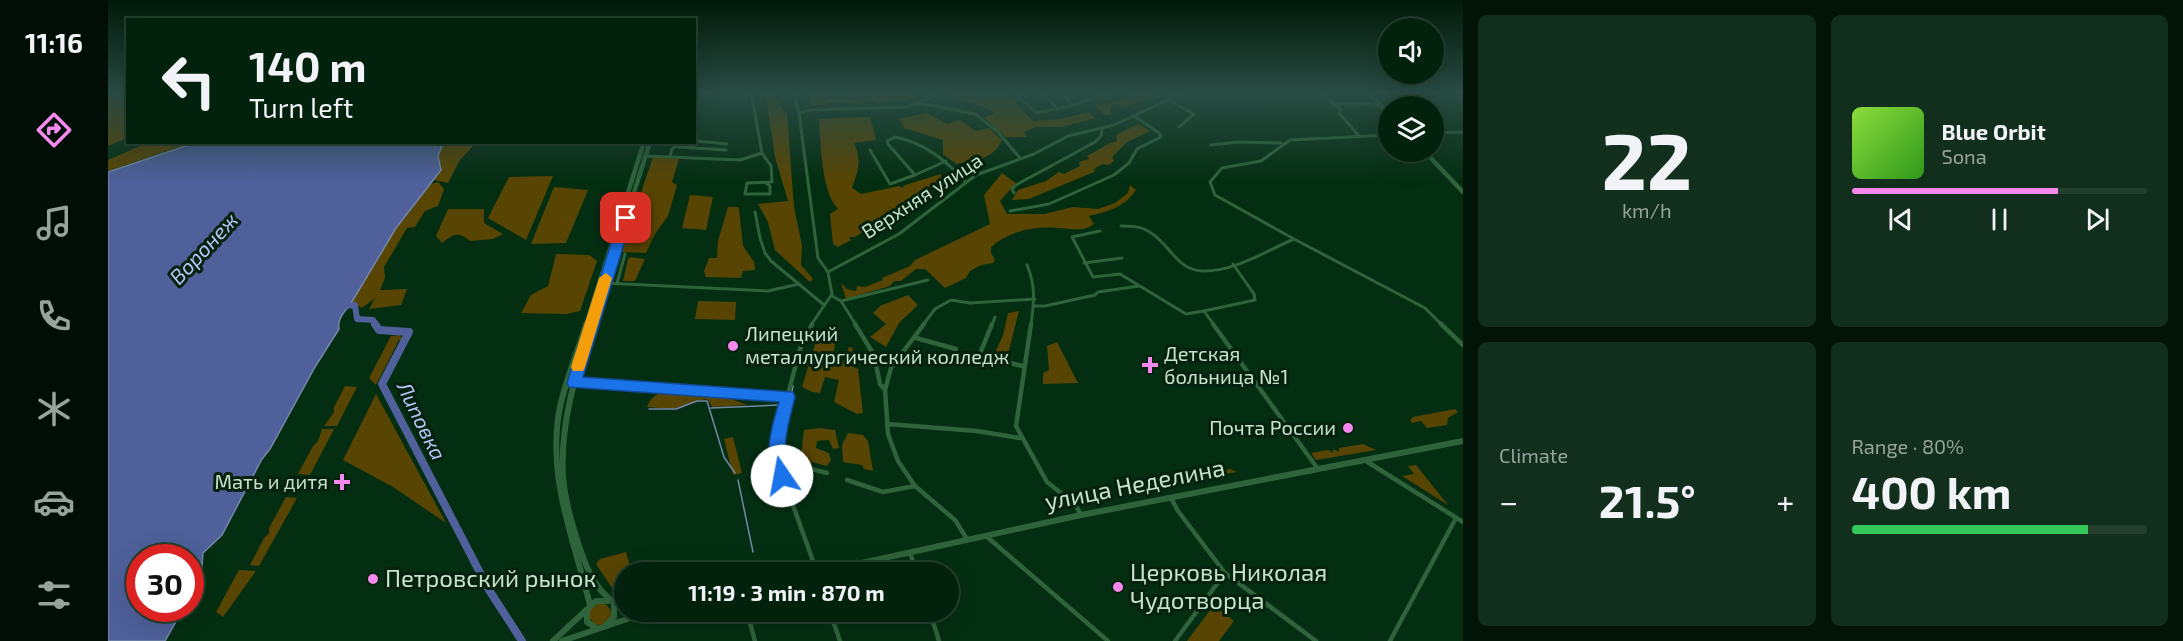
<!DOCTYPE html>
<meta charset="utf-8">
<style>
body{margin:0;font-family:"Exo 2",sans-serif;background:#112f1c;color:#f1f3f6;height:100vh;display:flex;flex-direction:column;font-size:22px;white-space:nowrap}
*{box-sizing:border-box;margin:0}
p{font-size:20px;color:#97a49e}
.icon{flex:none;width:33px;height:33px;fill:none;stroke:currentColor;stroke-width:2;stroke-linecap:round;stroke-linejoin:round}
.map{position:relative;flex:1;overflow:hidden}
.drawer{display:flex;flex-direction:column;gap:15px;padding:15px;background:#021308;width:720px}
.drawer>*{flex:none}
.hud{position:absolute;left:18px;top:18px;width:570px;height:126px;border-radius:0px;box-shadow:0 6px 24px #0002,0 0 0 2px #243f2e;background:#03220e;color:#f1f3f6;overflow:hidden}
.controls{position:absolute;left:1270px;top:18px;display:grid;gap:12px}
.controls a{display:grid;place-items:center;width:66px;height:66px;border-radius:50%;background:#03220e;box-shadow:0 6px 24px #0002,0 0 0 2px #243f2e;font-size:30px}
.speed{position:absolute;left:18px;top:544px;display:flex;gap:12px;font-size:30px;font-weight:700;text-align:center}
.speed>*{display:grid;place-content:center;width:78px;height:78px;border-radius:50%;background:#03220e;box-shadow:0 6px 24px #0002,0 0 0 2px #243f2e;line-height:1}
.speed .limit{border:9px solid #d22;background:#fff;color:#111}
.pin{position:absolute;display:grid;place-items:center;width:51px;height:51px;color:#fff;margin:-26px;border-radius:12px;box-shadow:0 3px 9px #0006}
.me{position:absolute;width:66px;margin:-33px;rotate:348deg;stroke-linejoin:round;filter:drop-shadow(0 0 4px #0008)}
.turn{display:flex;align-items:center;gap:21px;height:126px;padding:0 24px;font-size:27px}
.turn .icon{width:78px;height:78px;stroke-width:2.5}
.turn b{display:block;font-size:42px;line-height:51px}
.big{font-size:45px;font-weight:700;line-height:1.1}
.drawer .tile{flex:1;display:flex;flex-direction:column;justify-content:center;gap:9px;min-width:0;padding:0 21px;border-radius:9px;background:#112f1c}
.drawer .dial{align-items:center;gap:0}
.dial b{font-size:78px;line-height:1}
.song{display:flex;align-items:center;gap:18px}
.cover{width:72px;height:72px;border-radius:9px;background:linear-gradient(135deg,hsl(90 70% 55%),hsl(110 70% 35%))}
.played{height:6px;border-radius:3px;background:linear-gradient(90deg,#f689ee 70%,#243f2e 70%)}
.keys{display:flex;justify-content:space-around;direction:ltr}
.heat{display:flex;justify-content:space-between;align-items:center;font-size:33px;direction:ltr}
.charge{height:9px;border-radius:4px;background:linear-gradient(90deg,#34c759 80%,#243f2e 0)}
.drawer .tiles{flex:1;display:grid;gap:15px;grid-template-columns:repeat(2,1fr)}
.trip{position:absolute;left:506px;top:562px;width:345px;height:60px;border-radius:30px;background:#03220e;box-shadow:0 6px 24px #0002,0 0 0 2px #243f2e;font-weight:700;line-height:60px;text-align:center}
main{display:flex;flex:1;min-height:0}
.tab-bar{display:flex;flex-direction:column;width:108px;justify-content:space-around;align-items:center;background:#010e06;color:#97a49e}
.tab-bar .icon{width:42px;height:42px}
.tab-bar .on{color:#f689ee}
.tab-bar b{font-size:27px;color:#f1f3f6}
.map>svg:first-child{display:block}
.green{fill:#584504}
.water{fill:#4f609a;stroke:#7387a9;stroke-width:1.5}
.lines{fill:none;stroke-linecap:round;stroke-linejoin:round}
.stream{stroke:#7387a9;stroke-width:1.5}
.river-far1{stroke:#4f609a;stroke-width:6}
.river{stroke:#4f609a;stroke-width:8}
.street-far1{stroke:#2f633b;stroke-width:3}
.street{stroke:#2f633b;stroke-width:4.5}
.secondary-far1{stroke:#2f633b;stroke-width:4.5}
.secondary{stroke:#2f633b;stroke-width:6}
.route{fill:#1a73e8;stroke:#114b97;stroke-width:1.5}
.slow{fill:#f59e0b}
.poi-dot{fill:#f689ee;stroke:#06220e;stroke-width:2}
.labels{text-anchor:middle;stroke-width:6;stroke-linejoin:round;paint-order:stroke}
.street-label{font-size:20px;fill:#c7e2cb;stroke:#06220e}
.poi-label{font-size:20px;fill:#c7e2cb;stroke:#06220e;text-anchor:start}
.water-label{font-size:21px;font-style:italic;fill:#b4c6f9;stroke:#06220e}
.near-street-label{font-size:24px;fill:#c7e2cb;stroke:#06220e}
.near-poi-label{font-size:24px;fill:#c7e2cb;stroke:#06220e;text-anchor:start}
</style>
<main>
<nav class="tab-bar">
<b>11:16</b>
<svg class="icon on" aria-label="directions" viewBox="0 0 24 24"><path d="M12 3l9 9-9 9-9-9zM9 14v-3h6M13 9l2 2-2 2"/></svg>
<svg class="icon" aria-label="music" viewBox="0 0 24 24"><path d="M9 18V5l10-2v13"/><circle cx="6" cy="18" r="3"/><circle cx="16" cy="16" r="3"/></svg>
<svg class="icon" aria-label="phone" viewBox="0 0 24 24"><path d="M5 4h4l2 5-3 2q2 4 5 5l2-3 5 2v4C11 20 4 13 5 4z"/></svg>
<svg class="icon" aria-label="climate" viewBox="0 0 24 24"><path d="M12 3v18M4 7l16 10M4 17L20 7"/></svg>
<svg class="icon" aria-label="car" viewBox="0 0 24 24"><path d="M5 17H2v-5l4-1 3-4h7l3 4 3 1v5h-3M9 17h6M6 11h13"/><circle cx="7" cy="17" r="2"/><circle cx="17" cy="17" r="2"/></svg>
<svg class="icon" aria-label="filters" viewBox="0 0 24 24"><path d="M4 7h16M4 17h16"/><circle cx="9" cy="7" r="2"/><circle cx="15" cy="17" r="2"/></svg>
</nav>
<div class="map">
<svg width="1355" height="641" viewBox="0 0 1355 641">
<rect width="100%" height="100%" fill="#042e12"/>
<g class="green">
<polygon points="0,92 20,92 19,138 0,146"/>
<polygon points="721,92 728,95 743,92 811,92 801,100 774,102 772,104 764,100 753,104 719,102 718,105 703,105 702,96"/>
<path d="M 837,92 L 863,92 L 865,95 L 896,94 L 903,99 L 925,121 L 953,119 L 981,112 L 987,118 L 954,127 L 928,127 L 916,132 L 919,137 L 898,137 L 876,118 L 886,113 C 873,100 850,106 837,92 Z"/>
<polygon points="1033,92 1056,92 1017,107 1007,104 1002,106 1003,113 1001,115 997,115 986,105 1008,102"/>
<polygon points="658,95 670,95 669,102 679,114 686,207 694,246 693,265 705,279 702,282 667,250 660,222 650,204 680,201 667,157"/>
<path d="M 818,113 L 839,124 L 852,120 L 868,131 L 881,128 L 894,140 C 885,160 867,160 848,164 L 835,154 L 835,140 L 796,128 L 792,119 Z"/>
<path d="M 762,117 L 768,140 L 746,143 C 754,161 750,171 744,188 L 753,194 L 791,186 L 794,188 L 797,185 L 833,174 L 834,181 L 747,237 L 741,237 L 743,240 L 730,247 L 725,244 L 722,214 L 730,209 C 713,191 713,144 711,119 Z"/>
<polygon points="1030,124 1042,131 1019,142 1004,157 1006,161 1000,165 995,164 987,168 986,172 921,199 904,200 910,190 938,181 951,172 956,174 972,166 971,162 981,159 979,156 1002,143 1009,141 1008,135"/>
<polygon points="39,143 82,143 0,171 0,160"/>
<polygon points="335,143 368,143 352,160 340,183 326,180 333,170 330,156"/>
<polygon points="545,157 571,159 564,182 569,185 560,216 547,234 538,253 513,252"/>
<path d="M 894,173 L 908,183 L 892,201 L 899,214 L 936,214 L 965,207 L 990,209 L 1007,203 L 1020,193 L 1022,185 L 1028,190 C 1015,208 1001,211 981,216 L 986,224 C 973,233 964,228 950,228 C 926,226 902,231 883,247 L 883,253 L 887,260 L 885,263 L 873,265 L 862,271 L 858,278 L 837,288 L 817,269 L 808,269 L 793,281 L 786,281 L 782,286 L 738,299 L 733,283 L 739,289 L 748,291 L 749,286 L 757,287 L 775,280 L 774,278 L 802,266 L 807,260 L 882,224 L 876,195 Z"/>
<polygon points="445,176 418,240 380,218 401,177"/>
<polygon points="330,182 336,189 330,206 317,211 307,227 299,228 276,267 277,278 272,290 299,289 293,305 261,309 267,298 254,308 244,302 288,228 323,184"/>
<polygon points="446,187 480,190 458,243 423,244"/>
<polygon points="582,195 605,197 598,230 574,228"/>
<polygon points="620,207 630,207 631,209 635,246 646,262 647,270 635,271 633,278 598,277 596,271 601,258 609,258 610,241"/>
<path d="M 340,209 L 376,209 L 376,223 L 395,234 L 385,239 L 362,241 C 350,231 346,234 334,243 L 328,236 Z"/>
<polygon points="448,254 481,255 489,261 472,311 458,314 413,313 423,295 440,286"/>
<polygon points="523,257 537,259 527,281 515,281 520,259"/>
<polygon points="800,295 810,305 791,323 778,347 762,337 778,324 765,313 772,306"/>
<polygon points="590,301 628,302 627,320 587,319"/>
<polygon points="911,311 900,354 887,353 895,335 900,313"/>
<polygon points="716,334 729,337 723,361 734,364 741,347 745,348 741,365 750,369 755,413 749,414 726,402 731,380 717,377 712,393 704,392 694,387 709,338"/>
<polygon points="292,335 295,340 291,340 268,385 261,378 283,336"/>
<polygon points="949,342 970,383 935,384 935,373 941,370 939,346"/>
<polygon points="237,386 249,387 229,426 216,426 226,412 226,407"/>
<path d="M 567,391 L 608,393 L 639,405 L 604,407 L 600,400 L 597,399 L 564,409 L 539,407 C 545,393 553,392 567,391 Z"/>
<polygon points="268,394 338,523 285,487 235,460"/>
<polygon points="1347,409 1350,412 1340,418 1339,425 1319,428 1313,421 1304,423 1302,420 1305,417"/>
<polygon points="711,428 727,430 731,448 725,449 721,440 709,441 708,448 721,453 723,460 719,466 700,461 692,461 696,430"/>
<polygon points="214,429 226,429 202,475 190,474 205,446 210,441"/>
<polygon points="740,433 755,435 760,441 765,471 756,469 754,465 735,462 734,445"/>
<polygon points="625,437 634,473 625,475 616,439"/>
<polygon points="1255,444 1268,450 1208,460 1203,453 1220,450 1225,453 1224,450 1227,450 1231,452 1231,448"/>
<polygon points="1308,465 1340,505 1294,476 1306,474 1300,466"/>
<polygon points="1122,469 1129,472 1117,474 1117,477 1073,485 1072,483 1090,475"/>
<polygon points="178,497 189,498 151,566 142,565 156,538 161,533 161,528"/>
<polygon points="518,552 524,573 516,573 516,598 506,591 488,564 492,559"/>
<polygon points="131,570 148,571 115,617 108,612"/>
<circle cx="492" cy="614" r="11"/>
<polygon points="1106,605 1126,621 1111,641 1079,641"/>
</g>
<path class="water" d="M 86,143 L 335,143 L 330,156 L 333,170 L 288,228 L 242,305 C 236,312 229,319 231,329 L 207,367 L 162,449 L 154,459 L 114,535 L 95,553 L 93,579 L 83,596 L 82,558 L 32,558 L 32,609 L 75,609 L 57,641 L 0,641 L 0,172 Z"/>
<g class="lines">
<g class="stream">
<polyline points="683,396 685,386"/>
<polyline points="603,408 670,405"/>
<polyline points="541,409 568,409 589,401 599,401 616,457 627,473"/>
<polyline points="678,413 682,399"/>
<polyline points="675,424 677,416"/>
<polyline points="673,433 674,427"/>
<polyline points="672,439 673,434"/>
<polyline points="671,441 672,457"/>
<polyline points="672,460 676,469"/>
<polyline points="630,480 645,552"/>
</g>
<polyline class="river-far1" points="236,306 247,305 249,319 265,320 268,325"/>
<polyline class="river" points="267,324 271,330 301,332 274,384 381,590 414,641"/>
<g class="street-far1">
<polyline points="643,92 654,153"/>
<polyline points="690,92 687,98 691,113 710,258 720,272 724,294 703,325"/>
<polyline points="906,92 928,113 958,107 1006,92"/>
<polyline points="933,92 950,109"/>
<polyline points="952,92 965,105"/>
<polyline points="1212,92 1233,110 1231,113 1251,136"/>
<polyline points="586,101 589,92"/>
<polyline points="1062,101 1086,114 1071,127"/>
<polyline points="813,103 867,114 890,132 912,158"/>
<polyline points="1229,104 1271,104"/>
<polyline points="691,113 701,110 798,107 820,99 822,92"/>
<polyline points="1326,133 1355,132"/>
<polyline points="569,142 570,147 618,150"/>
<polyline points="1103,145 1130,142 1173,143"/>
<polyline points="584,148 589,141 619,144"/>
<path d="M 762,150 L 782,184 L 807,175 L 780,144 L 779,141 L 787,137 C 817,143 837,160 858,182"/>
<polyline points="654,153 663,166 664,182 639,183 637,194 662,194 662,186 658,183"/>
<polyline points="538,156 632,160 654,153"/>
<polyline points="562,157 564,149 569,145"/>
<polyline points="807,175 838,161"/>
<polyline points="906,193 904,189 908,185 987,142 993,136 994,129"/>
<polyline points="902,211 941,204 1006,175 1021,163 1029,149 1053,137 1051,133 1026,116"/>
<polyline points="647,212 652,238 657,253 663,261 716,305"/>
<path d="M 1013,226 C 1022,226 1032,226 1040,231 C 1061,242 1068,270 1094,271 C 1126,272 1158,251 1186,239 L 1107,195 L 1102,182 L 1114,168 L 1153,161 L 1182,140 L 1281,135"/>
<polyline points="992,231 964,237 985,277 1012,274 1078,314 1096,311"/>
<polyline points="1186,239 1317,308 1334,325"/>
<polyline points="976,263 1014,258"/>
<path d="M 919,265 C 928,286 926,303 923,325"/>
<polyline points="720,272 791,234 868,175 926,154 960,136 1006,125 1077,92"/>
<polyline points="496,283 660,291 691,284"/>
<polyline points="509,283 517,254"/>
<polyline points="724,296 733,301 748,325"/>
<polyline points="733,301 820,280"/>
<polyline points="926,306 937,306 987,295 990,292 1031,286"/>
<polyline points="815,325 827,309 843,300 862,303 927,299"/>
<polyline points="884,325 887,317"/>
<polyline points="1106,325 1096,311 1147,300 1146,294 1125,264"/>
</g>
<g class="street">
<polyline points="704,324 692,349 668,440 669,461 709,572"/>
<polyline points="747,324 766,355 772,384 777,390 780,434 790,461 807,486 847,520 859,539"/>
<polyline points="884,324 871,356 915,366"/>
<polyline points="923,324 908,426 939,482 967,504 973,515"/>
<polyline points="1105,324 1210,469"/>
<polyline points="1333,324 1355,345"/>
<polyline points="808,338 848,349"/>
<polyline points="466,383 680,397"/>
<polyline points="777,390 783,368 816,324"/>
<polyline points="779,424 869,431 912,438"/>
<polyline points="1258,461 1355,522"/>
<polyline points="673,472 703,469 719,473"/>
<polyline points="739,480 775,492 807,486"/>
<polyline points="1063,498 1070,511 1117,573 1208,641"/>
<polyline points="878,536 1000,641"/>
<polyline points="802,553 809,573"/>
<polyline points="639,612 647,641"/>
<polyline points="722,612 732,641"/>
<polyline points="822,612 831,641"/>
<polyline points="1067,641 1117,573"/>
<polyline points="1282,641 1348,518"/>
</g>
<g class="secondary-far1">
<polyline points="1260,92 1281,114"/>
<polyline points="1317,152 1355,192"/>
<polyline points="478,325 536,142"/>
<polyline points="484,325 542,142"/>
</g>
<g class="secondary">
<path d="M 478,324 C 470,351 458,379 452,407 C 438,475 466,540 482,605"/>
<path d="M 472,549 C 480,572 491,598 516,607"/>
<path d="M 473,552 C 465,527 457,502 455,476 C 452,423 468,373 484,324"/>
<polyline points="708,573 973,515 1355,441"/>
<polyline points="479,611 479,622 488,628"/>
<polyline points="499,624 506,617 506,605"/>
<polyline points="445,641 488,601 501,601"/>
<polyline points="454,641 540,612"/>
</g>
</g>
<linearGradient id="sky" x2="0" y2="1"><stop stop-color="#02190a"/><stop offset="0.51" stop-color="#294c44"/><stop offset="1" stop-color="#294c44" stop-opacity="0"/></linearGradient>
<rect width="1355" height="181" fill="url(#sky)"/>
<path class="route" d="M 518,213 L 524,218 L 475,377 L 685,392 L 687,397 C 680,425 672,448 682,476 L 680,481 L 674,483 L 668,481 C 655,453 663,430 671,402 L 461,387 L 459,383 L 511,218 Z"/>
<polygon class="slow" points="498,273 504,278 477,367 475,371 465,371 463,367 491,278"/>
<g class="poi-dot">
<circle cx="625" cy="346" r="6"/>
<path d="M1039 356h6v6h6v6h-6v6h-6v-6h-6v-6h6z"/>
<circle cx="1240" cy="428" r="6"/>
<path d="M231 473h6v6h6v6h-6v6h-6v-6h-6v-6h6z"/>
<circle cx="265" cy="579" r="6"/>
<circle cx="1010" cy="587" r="6"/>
</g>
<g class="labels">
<g class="street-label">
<text transform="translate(814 196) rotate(-33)" y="7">Верхняя улица</text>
</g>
<g class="poi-label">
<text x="637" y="341">Липецкий<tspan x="637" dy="23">металлургический колледж</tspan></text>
<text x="1056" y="361">Детская<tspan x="1056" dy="23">больница №1</tspan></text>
<text x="1228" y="435" text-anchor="end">Почта России</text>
<text x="220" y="489" text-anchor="end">Мать и дитя</text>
</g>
<g class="water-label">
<text transform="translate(96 249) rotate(-47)" y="7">Воронеж</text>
<text transform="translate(313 421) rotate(64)" y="7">Липовка</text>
</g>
<g class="near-street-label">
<text transform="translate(1027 485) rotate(-11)" y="8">улица Неделина</text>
</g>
<g class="near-poi-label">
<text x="1022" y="581">Церковь Николая<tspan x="1022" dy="28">Чудотворца</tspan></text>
<text x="277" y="587">Петровский рынок</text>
</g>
</g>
</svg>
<div class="controls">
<a><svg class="icon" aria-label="sound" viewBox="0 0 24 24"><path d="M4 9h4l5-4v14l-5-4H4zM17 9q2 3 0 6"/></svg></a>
<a><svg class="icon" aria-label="layers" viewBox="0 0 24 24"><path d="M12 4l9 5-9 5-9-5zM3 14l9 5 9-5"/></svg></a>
</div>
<div class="speed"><div class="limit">30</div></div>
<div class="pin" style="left:518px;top:218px;background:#d93025"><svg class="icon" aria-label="arrive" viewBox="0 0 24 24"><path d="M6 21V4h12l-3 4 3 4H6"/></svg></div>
<svg class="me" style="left:674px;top:476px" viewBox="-20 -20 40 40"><circle r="19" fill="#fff"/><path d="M0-13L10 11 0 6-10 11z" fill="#1a73e8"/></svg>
<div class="trip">11:19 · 3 min · 870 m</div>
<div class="hud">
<div class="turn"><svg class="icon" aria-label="left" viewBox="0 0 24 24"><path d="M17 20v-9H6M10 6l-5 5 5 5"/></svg><div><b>140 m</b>Turn left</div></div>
</div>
</div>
<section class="drawer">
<div class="tiles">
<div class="tile dial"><b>22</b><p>km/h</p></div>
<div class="tile">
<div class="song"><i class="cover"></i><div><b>Blue Orbit</b><p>Sona</p></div></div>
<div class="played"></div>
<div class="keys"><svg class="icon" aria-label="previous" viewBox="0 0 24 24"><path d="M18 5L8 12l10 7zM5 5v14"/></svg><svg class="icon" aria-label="pause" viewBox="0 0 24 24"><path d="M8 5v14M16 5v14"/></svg><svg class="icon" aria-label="next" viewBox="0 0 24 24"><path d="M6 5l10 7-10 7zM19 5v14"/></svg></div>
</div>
<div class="tile"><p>Climate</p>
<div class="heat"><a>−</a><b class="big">21.5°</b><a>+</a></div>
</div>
<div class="tile"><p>Range · 80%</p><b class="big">400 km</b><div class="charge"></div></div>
</div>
</section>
</main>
